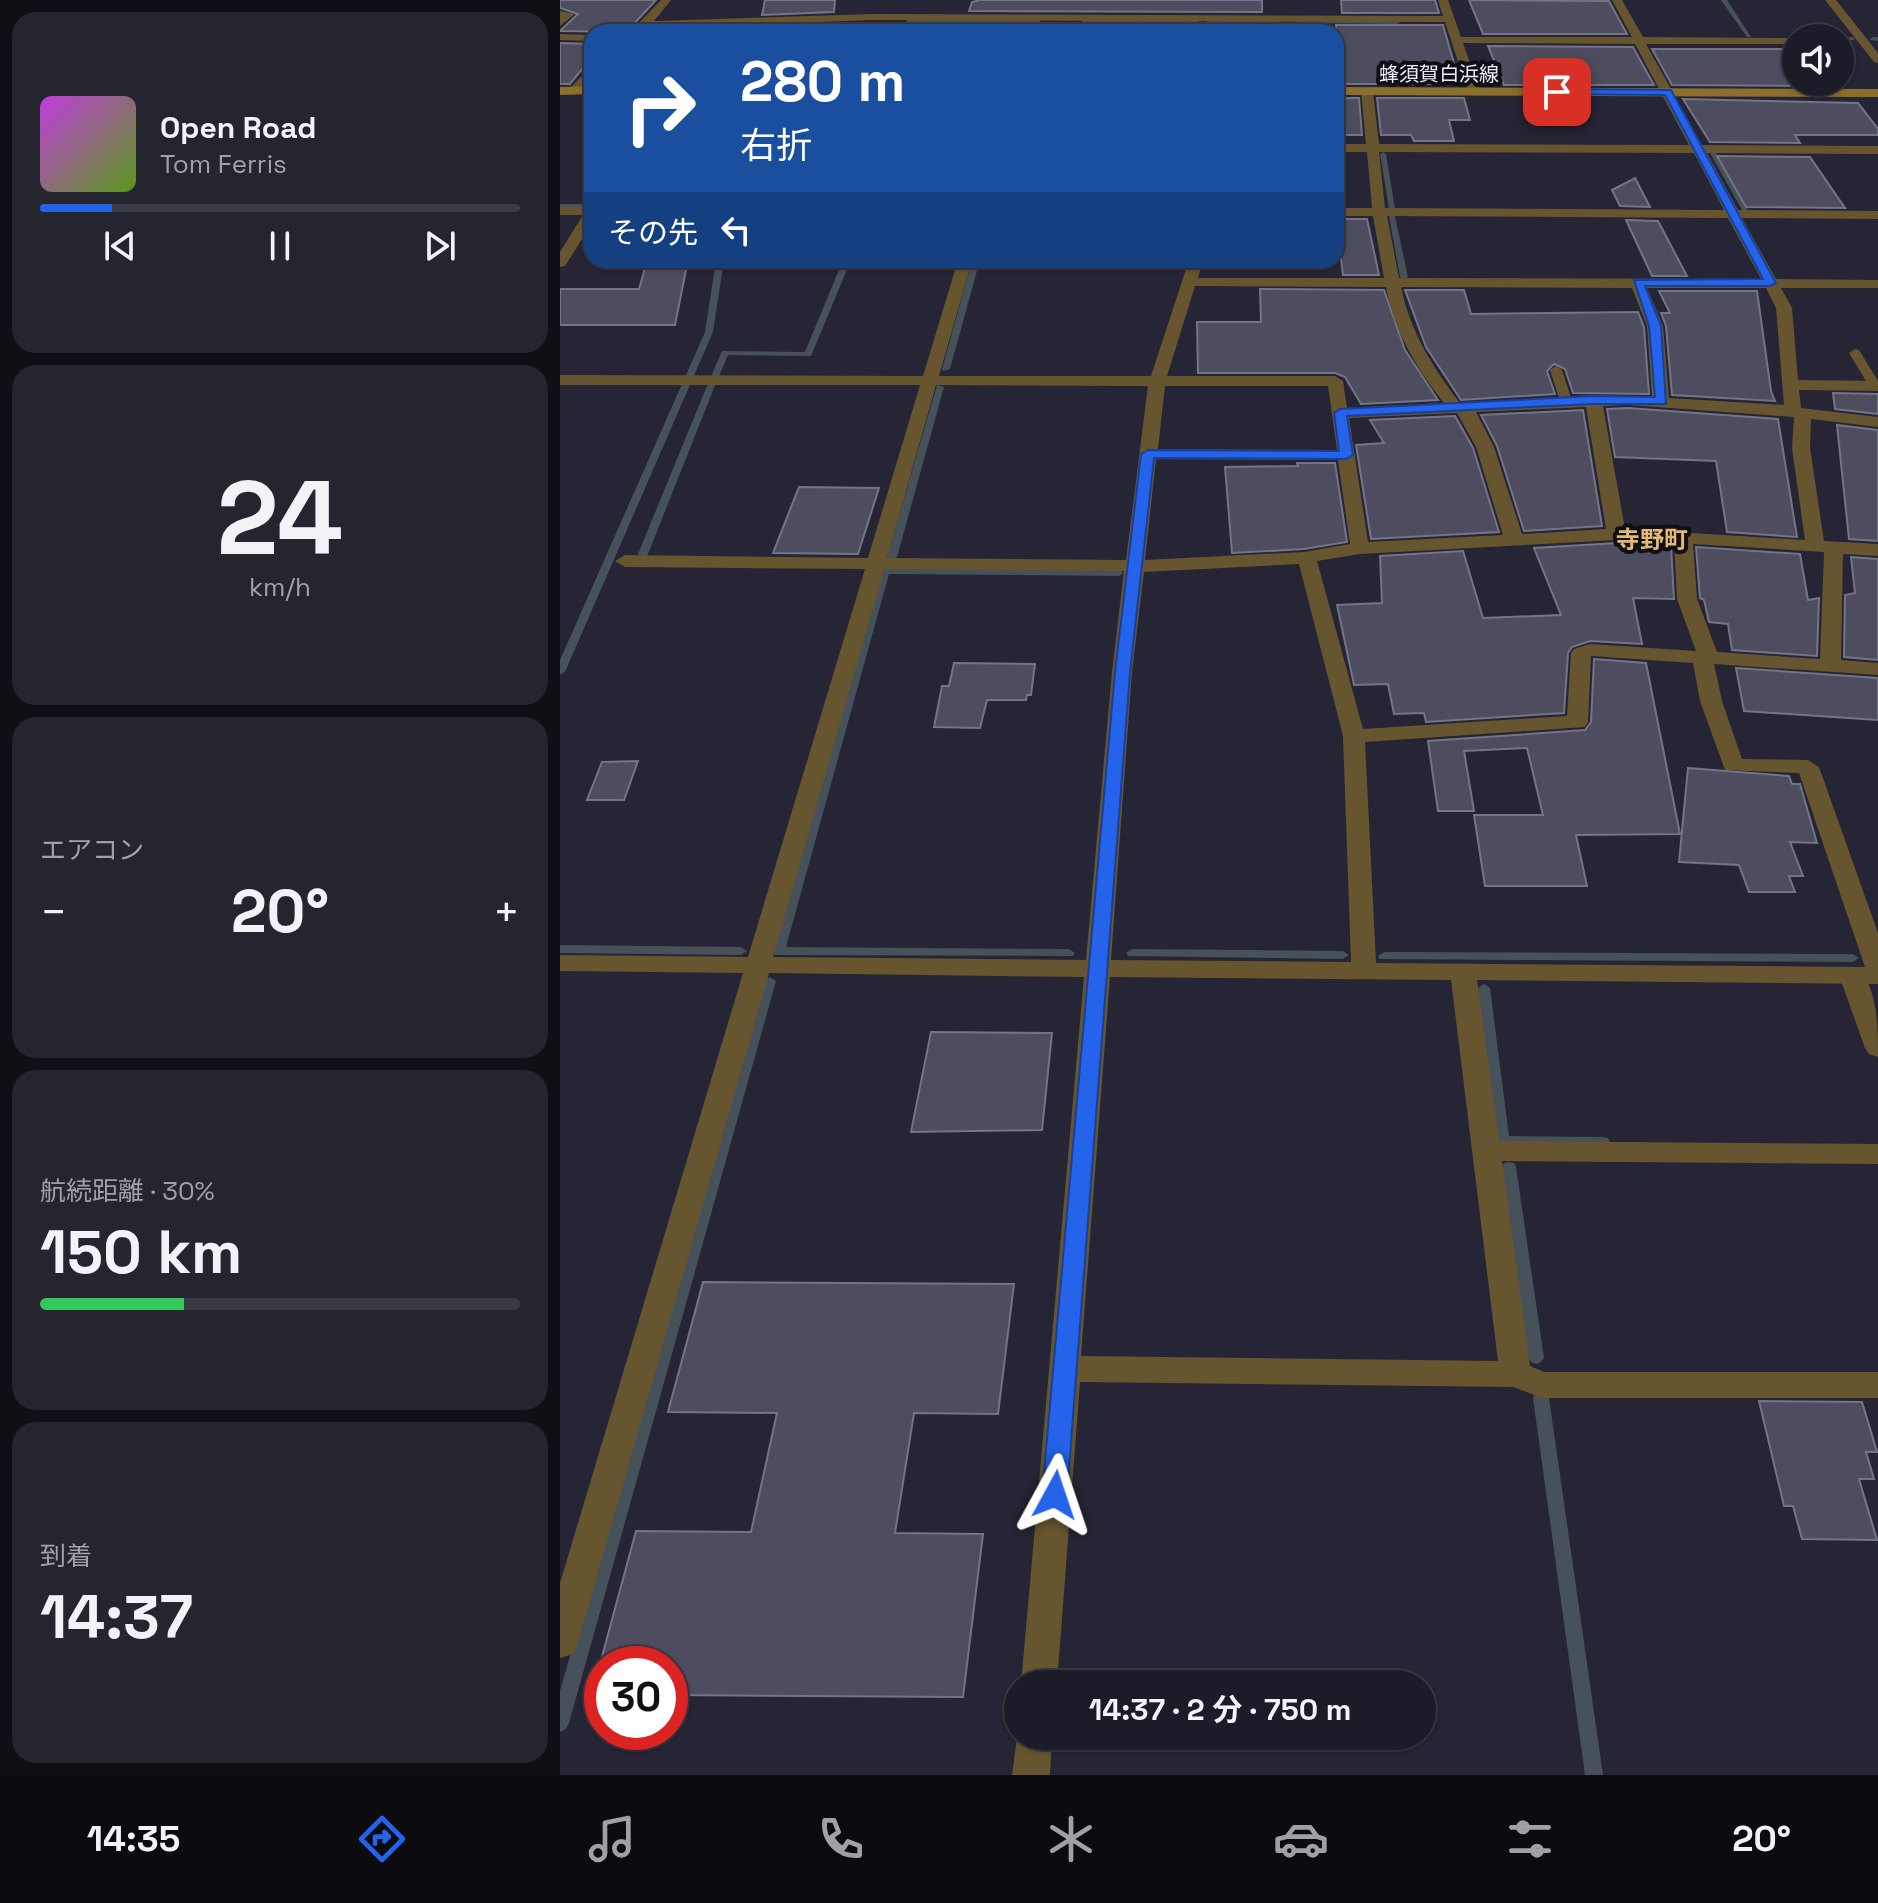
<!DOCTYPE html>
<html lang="ja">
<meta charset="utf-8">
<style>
body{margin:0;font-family:"Space Grotesk","Noto Sans JP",sans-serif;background:#252530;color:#f1f3f6;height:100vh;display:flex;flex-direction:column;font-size:30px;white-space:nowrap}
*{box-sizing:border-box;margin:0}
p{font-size:26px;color:#a0a1a8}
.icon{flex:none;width:44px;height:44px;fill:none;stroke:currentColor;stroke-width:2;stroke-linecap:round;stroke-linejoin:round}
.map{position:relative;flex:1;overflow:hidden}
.sheet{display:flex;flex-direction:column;gap:12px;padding:12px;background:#0f0f16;width:560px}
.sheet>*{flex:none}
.hud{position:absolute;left:24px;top:24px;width:760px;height:244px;border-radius:24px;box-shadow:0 2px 6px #0004,0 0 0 2px #3a3a45;background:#1a4fa0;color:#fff;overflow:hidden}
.tools{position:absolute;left:1222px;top:24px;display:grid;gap:16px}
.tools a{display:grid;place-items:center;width:72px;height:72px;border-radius:50%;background:#1c1c28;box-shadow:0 2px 6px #0004,0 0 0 2px #3a3a45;font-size:40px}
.speed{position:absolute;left:24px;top:1646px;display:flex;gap:16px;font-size:40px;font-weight:700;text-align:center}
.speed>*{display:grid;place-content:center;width:104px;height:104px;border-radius:50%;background:#1c1c28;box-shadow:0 2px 6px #0004,0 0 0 2px #3a3a45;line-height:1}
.speed .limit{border:12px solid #d22;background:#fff;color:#111}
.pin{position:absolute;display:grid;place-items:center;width:68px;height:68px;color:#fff;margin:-34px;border-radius:16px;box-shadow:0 4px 12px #0006}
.me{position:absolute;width:88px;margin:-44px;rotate:5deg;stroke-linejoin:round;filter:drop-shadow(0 0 6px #0008)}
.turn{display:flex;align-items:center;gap:28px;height:168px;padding:0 24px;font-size:36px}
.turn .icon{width:104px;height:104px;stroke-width:2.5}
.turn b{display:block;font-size:56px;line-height:68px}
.then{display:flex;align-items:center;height:76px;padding:0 24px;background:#0003;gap:16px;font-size:30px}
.big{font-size:60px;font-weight:700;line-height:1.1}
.sheet .card{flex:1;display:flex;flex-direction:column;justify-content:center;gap:12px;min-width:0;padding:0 28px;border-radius:24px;background:#252530}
.sheet .dial{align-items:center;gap:0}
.dial b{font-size:104px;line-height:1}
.song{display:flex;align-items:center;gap:24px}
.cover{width:96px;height:96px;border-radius:12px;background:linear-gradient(135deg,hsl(290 70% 55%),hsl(90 70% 35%))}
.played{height:8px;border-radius:4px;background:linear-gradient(90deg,#2563eb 15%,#3a3a45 15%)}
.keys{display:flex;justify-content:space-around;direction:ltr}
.heat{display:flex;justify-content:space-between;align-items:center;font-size:44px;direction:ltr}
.charge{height:12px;border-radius:6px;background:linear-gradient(90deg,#34c759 30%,#3a3a45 0)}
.trip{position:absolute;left:444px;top:1670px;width:432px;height:80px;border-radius:40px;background:#1c1c28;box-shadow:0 2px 6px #0004,0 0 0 2px #3a3a45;font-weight:700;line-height:80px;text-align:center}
.tabs{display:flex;height:128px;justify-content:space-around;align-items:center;background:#0b0b10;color:#a0a1a8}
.tabs .icon{width:56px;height:56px}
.tabs .current{color:#2563eb}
.tabs b{font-size:36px;color:#f1f3f6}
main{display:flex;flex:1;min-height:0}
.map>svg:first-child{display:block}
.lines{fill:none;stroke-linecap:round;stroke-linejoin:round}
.stream{fill:#465159;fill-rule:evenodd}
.building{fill:#4d4d5f;stroke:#747487;stroke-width:2}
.service{fill:#67552f;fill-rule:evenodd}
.minor{fill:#67552f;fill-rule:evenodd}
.tertiary{fill:#67552f;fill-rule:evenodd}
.secondary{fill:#8c6e2d;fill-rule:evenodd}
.route{fill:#2563eb;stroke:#184099;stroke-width:2}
.labels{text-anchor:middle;stroke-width:8;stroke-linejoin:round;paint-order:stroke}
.far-street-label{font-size:20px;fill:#ebecf7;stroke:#0f0f16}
.far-quarter-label{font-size:24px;font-weight:bold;fill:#e5b774;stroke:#0f0f16}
</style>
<main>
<section class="sheet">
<div class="card">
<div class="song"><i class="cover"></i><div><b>Open Road</b><p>Tom Ferris</p></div></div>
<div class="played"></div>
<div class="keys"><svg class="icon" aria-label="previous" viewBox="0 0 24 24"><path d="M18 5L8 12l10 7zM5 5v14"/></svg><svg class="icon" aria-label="pause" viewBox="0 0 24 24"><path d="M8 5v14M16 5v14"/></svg><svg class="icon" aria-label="next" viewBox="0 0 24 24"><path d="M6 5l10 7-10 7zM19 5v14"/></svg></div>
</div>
<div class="card dial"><b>24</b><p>km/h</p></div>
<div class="card"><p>エアコン</p>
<div class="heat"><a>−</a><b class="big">20°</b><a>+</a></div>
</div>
<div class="card"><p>航続距離 · 30%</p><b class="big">150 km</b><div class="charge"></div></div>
<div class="card"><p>到着</p><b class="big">14:37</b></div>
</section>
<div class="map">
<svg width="1318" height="1775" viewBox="0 0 1318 1775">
<rect width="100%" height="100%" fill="#252535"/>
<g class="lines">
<g class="stream">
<polygon points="1161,0 1167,0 1191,37 1187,37"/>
<polygon points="348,19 478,19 481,21 478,23 346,22"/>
<polygon points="523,19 636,19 639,21 636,23 521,22"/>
<polygon points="648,20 717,20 720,22 717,24 646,23"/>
<polygon points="738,20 837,20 840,22 837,24 736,23"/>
<polygon points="159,23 164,24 162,32 156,32"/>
<polygon points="1293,37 1295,40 1280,41 1280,38 1278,38"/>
<polygon points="1312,37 1318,37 1318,41 1310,40"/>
<polygon points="1153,151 1156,153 1188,210 1187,211 1182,210 1150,153"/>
<polygon points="823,152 826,154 835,209 832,211 829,209 820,154"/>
<rect x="0" y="204" width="32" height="4"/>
<polygon points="832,214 835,216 848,277 844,279 840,277 829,216"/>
<polygon points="156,260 164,260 153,332 5,672 0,675 0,660 145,332"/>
<polygon points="283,260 291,260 251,356 168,355 159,376 153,376 152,374 162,351 245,352"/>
<polygon points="412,260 420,260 390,369 383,371 382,369"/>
<polygon points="149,381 156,383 88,554 86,556 80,556 78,554"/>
<polygon points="377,385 384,387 337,557 332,560 329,559 327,557"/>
<polygon points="326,566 330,568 559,570 564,573 559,576 329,574 226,947 509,949 515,953 513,956 215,955 209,951 214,947 321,569"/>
<polygon points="0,945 181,947 187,951 181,955 0,953"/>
<polygon points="572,949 783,951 789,955 783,959 568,956 566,953"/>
<polygon points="824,952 1293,954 1299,958 1293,962 820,959 818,956"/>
<polygon points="210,977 216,981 9,1723 6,1729 0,1732 0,1691 204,981"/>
<polygon points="924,984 930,988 949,1136 1043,1137 1048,1138 1050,1142 1048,1146 1043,1147 938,1145 936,1141 918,988"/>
<polygon points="949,1162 954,1163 956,1167 984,1358 981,1362 976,1364 971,1362 968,1358 942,1167 944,1163"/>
<polygon points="981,1391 987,1393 989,1398 1043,1775 1025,1775 973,1398 975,1393"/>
</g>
</g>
<g class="building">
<polygon points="0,0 96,0 72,26 71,32 0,31 18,14 0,8"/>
<polygon points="205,0 275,0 274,12 202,15"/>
<polygon points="420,0 702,0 702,12 409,11 412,2"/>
<polygon points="781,0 875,0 879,13 782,13"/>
<polygon points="909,0 1049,1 1067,34 923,34"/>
<polygon points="404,23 702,24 702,31 401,32"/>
<polygon points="274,24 273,32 199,32 200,27"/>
<polygon points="776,25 883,25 900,84 776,84"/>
<polygon points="0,43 32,44 32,57 10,84 0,84"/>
<polygon points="928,46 1073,47 1094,85 944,85"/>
<polygon points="1092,49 1222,49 1236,70 1236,82 1245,82 1247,86 1112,85"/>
<polygon points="776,98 799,98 802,135 776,135"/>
<polygon points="817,98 904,98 910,120 889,120 894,141 854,141 851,135 821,135"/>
<polygon points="1123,99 1298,103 1318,129 1318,135 1235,135 1240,143 1150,142"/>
<polygon points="1157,156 1250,157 1285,208 1186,207"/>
<polygon points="1075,178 1090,207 1060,206 1052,190"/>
<polygon points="776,219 807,219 819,275 783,275"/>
<polygon points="1066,220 1098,221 1127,276 1092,276"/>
<polygon points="128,260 115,325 0,325 0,289 79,289 87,261"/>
<polygon points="700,289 824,290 845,350 878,400 801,404 785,377 775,373 638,373 637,322 701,322"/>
<polygon points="845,290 904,290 911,314 1078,312 1084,327 1089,394 1013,393 1005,369 994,364 987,371 995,394 901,400 866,347"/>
<polygon points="1099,291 1197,291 1211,391 1215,401 1112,395 1106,326 1101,313 1110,313"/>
<polygon points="1273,393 1318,394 1318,414 1275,409"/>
<polygon points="1068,408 1218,419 1237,537 1167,532 1156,461 1055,457 1047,409"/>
<polygon points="1023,410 1042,526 964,531 937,446 921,415"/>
<polygon points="895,416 913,448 939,532 811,539 796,445 824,443 810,420"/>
<polygon points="1277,425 1318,430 1318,541 1289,539"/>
<polygon points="737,463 775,463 787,542 744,549 672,553 665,467 738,466"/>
<polygon points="239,487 319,488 298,554 213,553"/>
<polygon points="1057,543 1111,546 1114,599 1073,598 1082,644 1030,641 1012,647 1008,653 1004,713 866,722 864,713 834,714 828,684 794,685 777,605 822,603 820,556 903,551 923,618 1001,615 974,548"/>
<polygon points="1136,547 1240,554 1248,600 1259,598 1257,656 1172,650 1168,624 1149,622 1144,600 1140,598"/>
<polygon points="1291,557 1318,559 1318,660 1284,657 1285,595 1295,593"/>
<polygon points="1034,659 1086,663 1120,834 1016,835 1027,886 925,886 914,815 983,815 967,748 904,751 914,811 878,811 868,741 1025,730 1031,722"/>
<polygon points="394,663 475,664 471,695 467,695 466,700 427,700 420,728 374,727 382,686 389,686"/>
<polygon points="1176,668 1318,678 1318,720 1184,711"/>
<polygon points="78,761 64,800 27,800 42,762"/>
<polygon points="1128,768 1229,776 1232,784 1240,784 1257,843 1230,842 1243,876 1229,876 1235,892 1189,892 1179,865 1119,862"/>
<polygon points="371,1032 492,1033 482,1130 351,1132"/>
<polygon points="143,1282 454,1284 438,1414 354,1413 335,1533 423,1534 403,1697 110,1695 110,1664 40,1664 76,1531 191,1532 217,1413 108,1412"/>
<polygon points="1199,1401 1302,1402 1317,1452 1306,1452 1314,1479 1299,1479 1317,1540 1242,1539 1233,1506 1224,1506"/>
</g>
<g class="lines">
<g class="service">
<polygon points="1295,349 1299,350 1318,381 1318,389 1311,389 1289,353"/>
<polygon points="996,366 1002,370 1012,401 1010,404 1000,401 990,370"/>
</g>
<g class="minor">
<path d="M 101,0 L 111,0 L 94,21 L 313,14 L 883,16 L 878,0 L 888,0 L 901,37 L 1072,37 L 1052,0 L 1062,0 L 1083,37 L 1237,38 L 1236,44 L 1086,44 L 1142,145 L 1318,146 L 1318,154 L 1147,153 L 1178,210 L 1318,211 L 1318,219 L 1182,218 L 1216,279 L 1318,280 L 1318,288 L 1221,288 L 1232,308 L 1238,380 L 1318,381 L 1318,391 L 1239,390 L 1241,408 L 1318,417 L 1318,427 L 1251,419 L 1250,448 L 1264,541 L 1318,544 L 1318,556 L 1283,554 L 1281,660 L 1318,663 L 1318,675 L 1154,664 L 1162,701 L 1182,759 L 1248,760 L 1259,767 L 1318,933 L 1318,984 L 917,980 L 939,1141 L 1318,1144 L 1318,1164 L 942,1161 L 970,1366 L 984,1372 L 1318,1372 L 1318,1398 L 983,1398 L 953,1387 L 520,1382 L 497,1684 L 461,1684 L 524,977 L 209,973 L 18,1642 L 13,1654 L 0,1658 L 0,1583 L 183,973 L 0,971 L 0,955 L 188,957 L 305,569 L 65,567 L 55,561 L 65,555 L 308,558 L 360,385 L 0,385 L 0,375 L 363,376 L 398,260 L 412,260 L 379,376 L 591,376 L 629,260 L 643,260 L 638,278 L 824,278 L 813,216 L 776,216 L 776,208 L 812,208 L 807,152 L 776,152 L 776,144 L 806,144 L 801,92 L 807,88 L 813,92 L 819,144 L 1129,145 L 1075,44 L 903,43 L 920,92 L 914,96 L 908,92 L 885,22 L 313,20 L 86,28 L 82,32 L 74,32 L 74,28 ZM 819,152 L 1134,153 L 1164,210 L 825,208 ZM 827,216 L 1168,218 L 1201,279 L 839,278 ZM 635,286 L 826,287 C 834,331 857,369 884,403 L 787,408 L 783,381 L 775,376 L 607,376 ZM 841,287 L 1072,288 L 1087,326 L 1092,397 L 1033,395 L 900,403 C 873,368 850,331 841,287 ZM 1087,288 L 1206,288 L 1216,308 L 1224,405 L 1109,398 L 1103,326 ZM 376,385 L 588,386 L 566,560 L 327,558 ZM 605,386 L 768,386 L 777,450 L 598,449 ZM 1068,405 L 1234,417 L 1232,448 L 1245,540 L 1065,529 L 1043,406 ZM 1026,407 L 1046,529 L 962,534 L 934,447 L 916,412 ZM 897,413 L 916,447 L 943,535 L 808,542 L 789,418 ZM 596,459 L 778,460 L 790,544 L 744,552 L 585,560 ZM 1057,540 L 1114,543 L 1117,599 L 1136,651 L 1030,644 L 1014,649 L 1011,653 L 1007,716 L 803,729 L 757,561 L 800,554 ZM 1133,544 L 1264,552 L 1260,659 L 1157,652 L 1137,599 ZM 739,564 L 783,736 L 791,962 L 551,960 L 572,672 L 584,572 ZM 324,569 L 564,571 L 552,672 L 526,960 L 213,957 ZM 1031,656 L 1133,663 L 1140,701 L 1165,770 L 1239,773 L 1305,967 L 816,963 L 805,742 L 1025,727 L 1028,722 ZM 550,977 L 891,980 L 938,1361 L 521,1356 Z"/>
<polygon points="1265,0 1276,0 1318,53 1318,63 1314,62"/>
<polygon points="0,11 15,14 0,26"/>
<polygon points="0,34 32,35 32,41 0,40"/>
<polygon points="32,66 32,77 19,93 11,93 11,87"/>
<polygon points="0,207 32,207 32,223 5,266 0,267 0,252 23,215 0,215"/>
<polygon points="458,1730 458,1736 492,1736 490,1775 452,1775"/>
</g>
<path class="tertiary" d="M 1292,967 L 1301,969 C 1318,997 1318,1026 1318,1057 L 1309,1054 L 1305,1048 L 1279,975 L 1283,969 Z"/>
<g class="secondary">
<polygon points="32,86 32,94 0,95 0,87"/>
<polygon points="776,87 1318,89 1318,97 776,95"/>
</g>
</g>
<polygon class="route" points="997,89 1111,90 1216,283 1210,286 1085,286 1101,326 1106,404 1033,404 787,416 793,455 786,459 594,458 570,672 507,1495 503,1503 495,1506 486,1503 482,1495 555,672 581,454 588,450 779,451 774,413 780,409 1033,396 1095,397 1089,326 1074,280 1203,279 1105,95 994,94"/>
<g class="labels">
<g class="far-street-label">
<text x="879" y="81">蜂須賀白浜線</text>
</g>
<g class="far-quarter-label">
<text x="1092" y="548">寺野町</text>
</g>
</g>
</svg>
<div class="tools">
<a><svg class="icon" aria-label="sound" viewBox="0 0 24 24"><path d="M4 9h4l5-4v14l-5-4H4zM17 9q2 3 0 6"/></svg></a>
</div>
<div class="speed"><div class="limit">30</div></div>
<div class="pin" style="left:997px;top:92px;background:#d93025"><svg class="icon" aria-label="arrive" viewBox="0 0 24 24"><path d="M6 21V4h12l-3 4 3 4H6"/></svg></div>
<svg class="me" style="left:495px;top:1495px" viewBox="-20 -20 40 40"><path d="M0-17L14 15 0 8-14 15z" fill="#2563eb" stroke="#fff" stroke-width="4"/></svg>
<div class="trip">14:37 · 2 分 · 750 m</div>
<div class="hud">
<div class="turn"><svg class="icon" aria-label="right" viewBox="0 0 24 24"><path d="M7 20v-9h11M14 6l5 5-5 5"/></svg><div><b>280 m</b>右折</div></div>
<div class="then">その先<svg class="icon" aria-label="left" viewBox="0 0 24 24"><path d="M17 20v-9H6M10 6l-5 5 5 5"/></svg></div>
</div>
</div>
</main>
<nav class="tabs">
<b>14:35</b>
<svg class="icon current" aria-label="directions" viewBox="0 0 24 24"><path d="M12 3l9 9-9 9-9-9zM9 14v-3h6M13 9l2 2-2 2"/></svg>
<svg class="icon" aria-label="music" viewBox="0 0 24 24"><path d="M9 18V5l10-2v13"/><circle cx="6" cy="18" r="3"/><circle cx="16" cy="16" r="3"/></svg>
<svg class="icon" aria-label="phone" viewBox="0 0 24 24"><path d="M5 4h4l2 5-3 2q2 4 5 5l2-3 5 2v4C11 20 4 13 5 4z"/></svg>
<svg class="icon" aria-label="climate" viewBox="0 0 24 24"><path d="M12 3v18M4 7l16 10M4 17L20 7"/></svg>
<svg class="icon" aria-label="car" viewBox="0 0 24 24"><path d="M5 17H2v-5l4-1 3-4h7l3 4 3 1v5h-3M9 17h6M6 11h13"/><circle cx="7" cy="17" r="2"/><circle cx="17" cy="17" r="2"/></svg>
<svg class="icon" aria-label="filters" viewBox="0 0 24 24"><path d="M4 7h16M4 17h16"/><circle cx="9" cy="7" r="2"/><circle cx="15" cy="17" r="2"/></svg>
<b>20°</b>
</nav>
